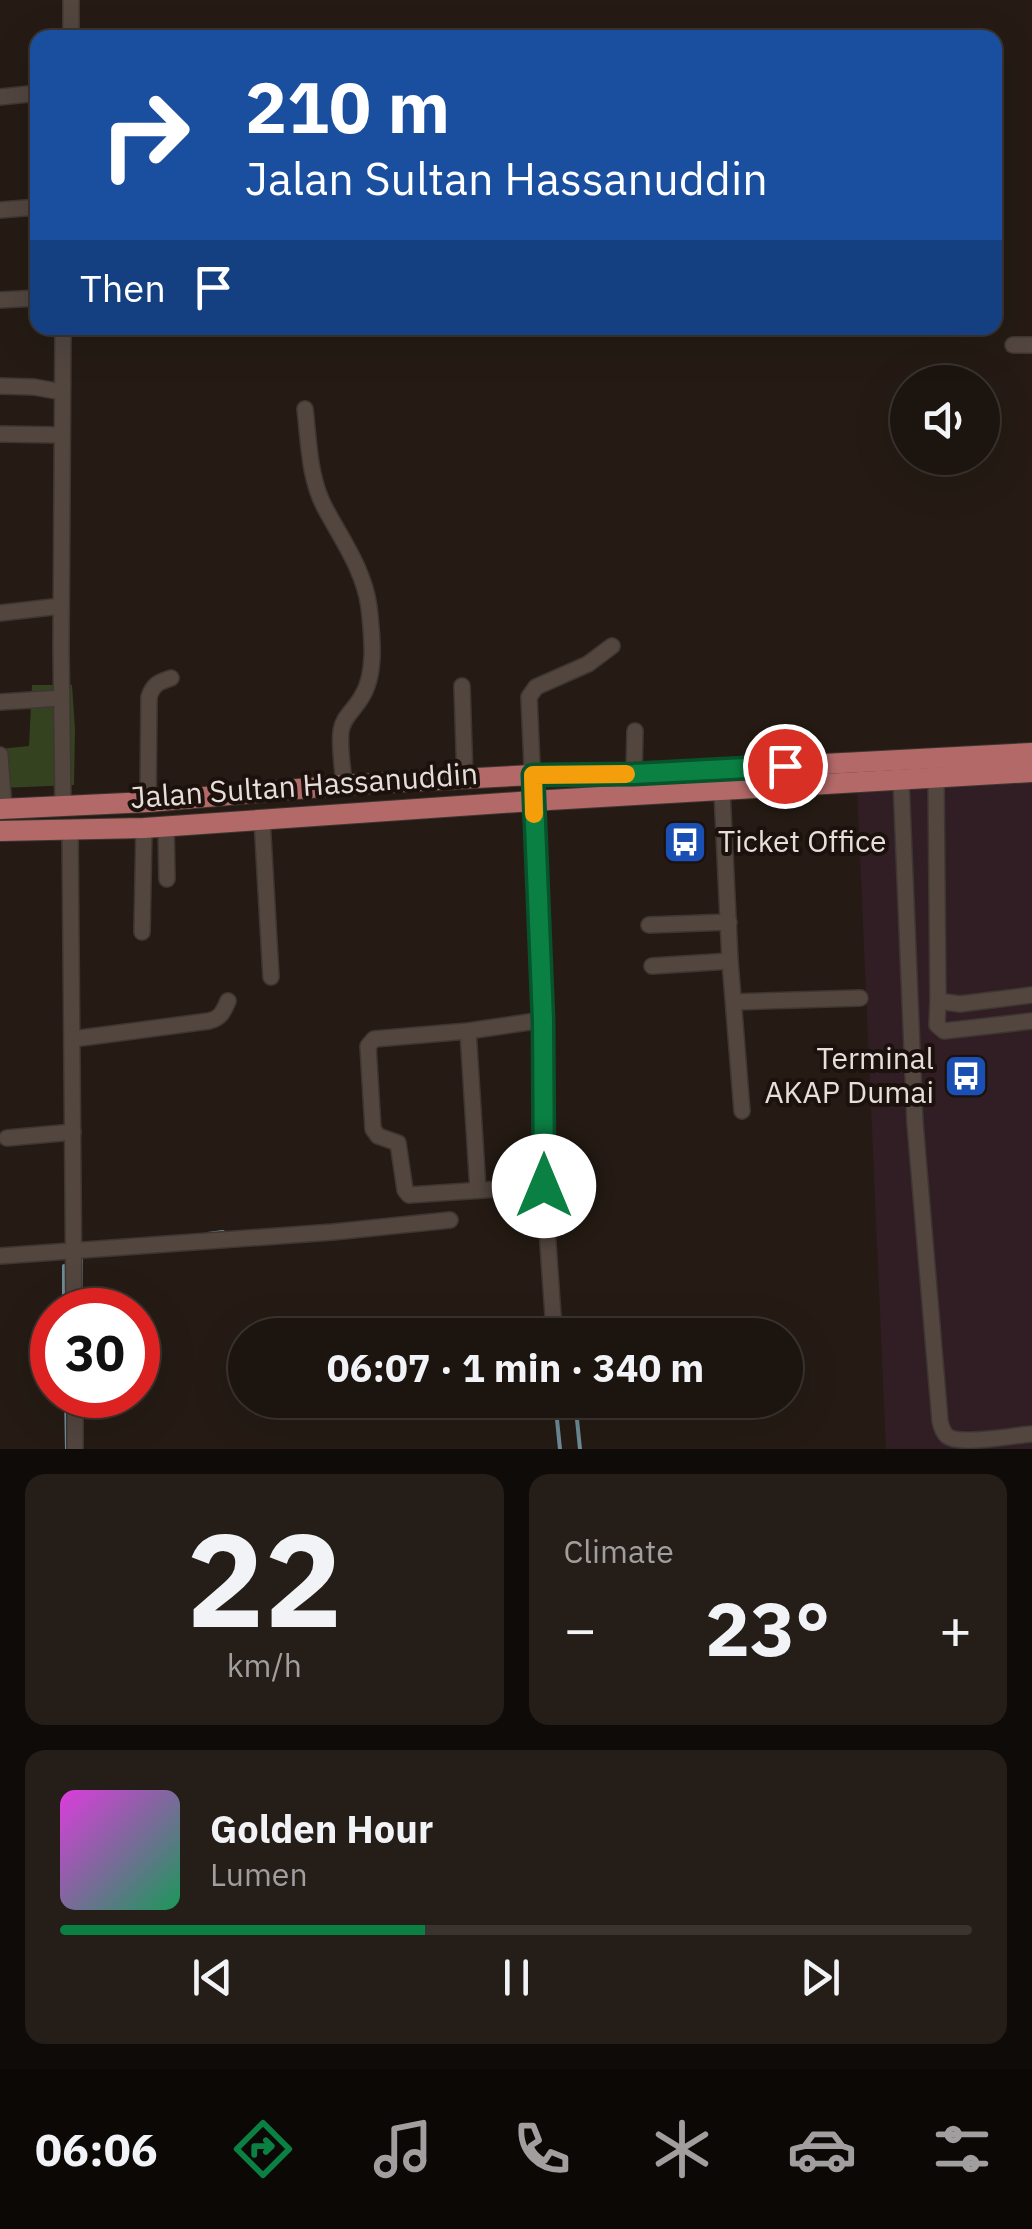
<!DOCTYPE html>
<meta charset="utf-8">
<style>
body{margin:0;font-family:"IBM Plex Sans",sans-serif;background:#251d18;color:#f1f3f6;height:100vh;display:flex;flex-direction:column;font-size:38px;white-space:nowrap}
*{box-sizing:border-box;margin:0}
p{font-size:32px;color:#a09e9e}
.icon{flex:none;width:55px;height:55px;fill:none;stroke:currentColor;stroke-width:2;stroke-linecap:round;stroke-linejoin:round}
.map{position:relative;height:1449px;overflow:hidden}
.drawer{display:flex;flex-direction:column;gap:25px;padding:25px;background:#0f0b08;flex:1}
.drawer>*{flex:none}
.guide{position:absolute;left:30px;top:30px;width:972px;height:305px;border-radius:20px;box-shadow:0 10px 40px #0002,0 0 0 2px #3a332f;background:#1a4fa0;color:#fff;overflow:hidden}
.buttons{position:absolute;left:890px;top:365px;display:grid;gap:20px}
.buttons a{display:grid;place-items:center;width:110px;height:110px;border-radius:50%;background:#1c140f;box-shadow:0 10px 40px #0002,0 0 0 2px #3a332f;font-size:50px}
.speed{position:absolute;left:30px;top:1288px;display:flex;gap:20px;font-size:50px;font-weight:700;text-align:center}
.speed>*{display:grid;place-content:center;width:130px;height:130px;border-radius:50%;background:#1c140f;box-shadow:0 10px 40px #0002,0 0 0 2px #3a332f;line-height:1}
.speed .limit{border:15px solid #d22;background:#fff;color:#111}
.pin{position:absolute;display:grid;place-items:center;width:85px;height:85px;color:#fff;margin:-42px;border:5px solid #fff;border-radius:50%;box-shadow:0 2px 10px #0007}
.me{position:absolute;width:110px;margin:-55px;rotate:0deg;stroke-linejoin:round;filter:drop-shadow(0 0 8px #0008)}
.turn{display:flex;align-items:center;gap:35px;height:210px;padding:0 50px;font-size:45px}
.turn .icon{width:130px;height:130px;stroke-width:2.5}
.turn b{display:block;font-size:70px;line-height:85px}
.then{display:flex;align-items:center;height:95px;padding:0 50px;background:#0003;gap:20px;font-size:38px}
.big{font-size:75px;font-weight:800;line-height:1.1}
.drawer .card{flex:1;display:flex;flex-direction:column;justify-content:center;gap:15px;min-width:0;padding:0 35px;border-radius:20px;background:#251d18}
.drawer .dial{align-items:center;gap:0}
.dial b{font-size:130px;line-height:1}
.song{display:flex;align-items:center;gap:30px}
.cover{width:120px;height:120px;border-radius:15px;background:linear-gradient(135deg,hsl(300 70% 55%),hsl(150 70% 35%))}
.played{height:10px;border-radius:5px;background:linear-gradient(90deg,#0b8043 40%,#3a332f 40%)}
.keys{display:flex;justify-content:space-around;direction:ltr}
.heat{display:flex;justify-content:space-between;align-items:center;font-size:55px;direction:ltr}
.drawer .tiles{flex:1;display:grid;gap:25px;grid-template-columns:1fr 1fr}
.card:last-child{grid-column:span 2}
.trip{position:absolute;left:228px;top:1318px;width:575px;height:100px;border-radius:50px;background:#1c140f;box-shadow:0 10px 40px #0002,0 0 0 2px #3a332f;font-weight:800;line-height:100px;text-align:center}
.menu{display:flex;height:160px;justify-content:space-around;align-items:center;background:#0b0806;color:#a09e9e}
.menu .icon{width:70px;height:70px}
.menu .on{color:#0b8043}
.menu b{font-size:45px;color:#f1f3f6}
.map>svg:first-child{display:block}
.commercial{fill:#311e24}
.green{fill:#354220}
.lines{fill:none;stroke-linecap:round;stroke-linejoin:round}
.stream{stroke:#6d8b96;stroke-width:4}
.minor-casing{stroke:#3e3632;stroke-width:18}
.major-casing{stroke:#3e3632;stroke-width:22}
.minor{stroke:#52463f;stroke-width:15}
.major{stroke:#b36968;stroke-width:20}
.route-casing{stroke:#07532c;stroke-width:25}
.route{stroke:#0b8043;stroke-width:18}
.slow{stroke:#f59e0b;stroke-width:18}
.labels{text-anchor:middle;stroke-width:8;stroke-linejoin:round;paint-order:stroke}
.street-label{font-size:30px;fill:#e6deda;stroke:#1c110c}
.poi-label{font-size:30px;fill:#e6deda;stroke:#1c110c;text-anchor:start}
</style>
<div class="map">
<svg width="1032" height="1449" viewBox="0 0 1032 1449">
<rect width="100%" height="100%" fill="#251b14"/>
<polygon class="commercial" points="1032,778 1032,1449 886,1449 857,786"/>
<polygon class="green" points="32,685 72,685 75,729 74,785 0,788 0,749 29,746"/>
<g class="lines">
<g class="stream">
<polyline points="208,1234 223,1232"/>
<polyline points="81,1257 81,1308"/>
<polyline points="64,1266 64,1310"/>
<polyline points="569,1333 569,1335"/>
<polyline points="66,1395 67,1449"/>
<polyline points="555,1400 560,1449"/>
<polyline points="575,1400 580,1449"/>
</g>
<g class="minor-casing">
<g id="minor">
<polyline points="71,0 71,38"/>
<polyline points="0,97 38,93"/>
<polyline points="0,210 38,207"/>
<polyline points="0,300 38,298"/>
<polyline points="63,328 61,648 63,807"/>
<polyline points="1013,345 1032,345"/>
<polyline points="0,386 34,387 62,392"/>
<path d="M 305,409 C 309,443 309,478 325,508 C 342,540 364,570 369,607 C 372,635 377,674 361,698 C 354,710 343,717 341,731 C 339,748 343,768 344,785"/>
<polyline points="0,434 61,435"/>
<polyline points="0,613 61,606"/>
<polyline points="462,686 465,780"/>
<polyline points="0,702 61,698"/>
<polyline points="0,755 4,809"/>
<polyline points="634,774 635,731"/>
<polyline points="936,777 938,1001 960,1004 1032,995"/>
<path d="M 901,780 L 915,1123 L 940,1421 C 941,1426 943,1432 947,1436 C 959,1446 1015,1435 1032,1434"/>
<polyline points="722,791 730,961 742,1111"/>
<path d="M 148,802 L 149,697 C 153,684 159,682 171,678"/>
<polyline points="262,819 271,977"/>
<polyline points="166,826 167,879"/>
<polyline points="70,828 74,1310"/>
<polyline points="649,925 729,922"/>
<polyline points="142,932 144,828"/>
<polyline points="652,966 730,961"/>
<polyline points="938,1001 937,1025 944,1031 1032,1021"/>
<polyline points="734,1002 860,998"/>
<polyline points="543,1020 468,1031 374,1039 368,1046 373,1129 378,1136 398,1143 405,1190 409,1195 544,1186"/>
<polyline points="468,1031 478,1190"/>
<path d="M 73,1039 L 209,1021 C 221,1018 223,1012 228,1001"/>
<polyline points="7,1138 73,1132"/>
<polyline points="0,1256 333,1232 450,1220"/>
<polyline points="553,1316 544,1186 543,1020 529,697 536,687 588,664 612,646"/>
<polyline points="75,1395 75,1449"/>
</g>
</g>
<g class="major-casing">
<g id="major">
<polyline points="0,809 148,802 344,785 533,775 634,774 1032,753"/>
<polyline points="0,831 144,828 532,801 1032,772"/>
</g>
</g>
<use href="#minor" class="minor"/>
<use href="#major" class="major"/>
</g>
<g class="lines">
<g class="route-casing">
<polyline id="route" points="544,1186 543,1020 533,775 634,774 785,766"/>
</g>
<use href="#route" class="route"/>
<polyline class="slow" points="534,814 533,775 626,774"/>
</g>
<defs>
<g id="bus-square" transform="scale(2.25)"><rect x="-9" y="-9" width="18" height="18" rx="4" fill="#1a4fb4" stroke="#1c110c"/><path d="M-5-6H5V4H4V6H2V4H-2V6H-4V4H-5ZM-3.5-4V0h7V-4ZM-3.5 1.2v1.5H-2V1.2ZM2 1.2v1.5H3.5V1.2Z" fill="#fff"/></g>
</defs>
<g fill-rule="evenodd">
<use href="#bus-square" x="685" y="842"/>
<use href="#bus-square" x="966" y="1076"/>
</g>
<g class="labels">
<g class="street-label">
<text transform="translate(304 786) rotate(-4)" y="10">Jalan Sultan Hassanuddin</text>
</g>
<g class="poi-label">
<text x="718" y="852">Ticket Office</text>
<text x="934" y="1069" text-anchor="end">Terminal<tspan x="934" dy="34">AKAP Dumai</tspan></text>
</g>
</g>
</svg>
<div class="buttons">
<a><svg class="icon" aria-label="sound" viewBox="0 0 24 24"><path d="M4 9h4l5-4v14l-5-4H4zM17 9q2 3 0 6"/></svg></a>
</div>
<div class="speed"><div class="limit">30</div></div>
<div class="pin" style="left:785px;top:766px;background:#d93025"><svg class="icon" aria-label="arrive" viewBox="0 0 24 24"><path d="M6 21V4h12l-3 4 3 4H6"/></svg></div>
<svg class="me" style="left:544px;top:1186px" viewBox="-20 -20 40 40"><circle r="19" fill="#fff"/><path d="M0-13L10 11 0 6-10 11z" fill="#0b8043"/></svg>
<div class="trip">06:07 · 1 min · 340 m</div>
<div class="guide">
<div class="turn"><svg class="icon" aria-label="right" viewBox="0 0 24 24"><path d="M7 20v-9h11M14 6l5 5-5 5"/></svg><div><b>210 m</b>Jalan Sultan Hassanuddin</div></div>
<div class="then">Then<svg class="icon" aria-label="arrive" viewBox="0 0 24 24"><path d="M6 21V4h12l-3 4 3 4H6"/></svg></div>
</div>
</div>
<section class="drawer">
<div class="tiles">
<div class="card dial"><b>22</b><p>km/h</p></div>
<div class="card"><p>Climate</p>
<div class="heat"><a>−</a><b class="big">23°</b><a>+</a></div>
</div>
<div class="card">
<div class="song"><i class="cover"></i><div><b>Golden Hour</b><p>Lumen</p></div></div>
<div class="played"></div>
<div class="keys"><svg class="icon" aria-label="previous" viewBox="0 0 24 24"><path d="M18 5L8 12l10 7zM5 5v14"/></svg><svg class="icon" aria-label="pause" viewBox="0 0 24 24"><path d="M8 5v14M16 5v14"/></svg><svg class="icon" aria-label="next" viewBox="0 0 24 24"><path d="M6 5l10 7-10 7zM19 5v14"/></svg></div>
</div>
</div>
</section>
<nav class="menu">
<b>06:06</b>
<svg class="icon on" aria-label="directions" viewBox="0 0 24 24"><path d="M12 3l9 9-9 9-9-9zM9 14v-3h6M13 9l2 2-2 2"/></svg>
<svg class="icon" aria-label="music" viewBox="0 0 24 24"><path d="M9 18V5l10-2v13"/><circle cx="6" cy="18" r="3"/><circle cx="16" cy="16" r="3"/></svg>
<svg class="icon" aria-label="phone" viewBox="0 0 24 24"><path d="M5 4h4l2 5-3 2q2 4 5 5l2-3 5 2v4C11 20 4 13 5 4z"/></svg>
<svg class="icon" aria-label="climate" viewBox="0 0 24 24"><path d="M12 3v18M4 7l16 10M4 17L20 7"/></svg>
<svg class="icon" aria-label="car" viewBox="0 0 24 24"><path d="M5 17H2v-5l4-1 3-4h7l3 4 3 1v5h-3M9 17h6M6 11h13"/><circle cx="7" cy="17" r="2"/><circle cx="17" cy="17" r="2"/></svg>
<svg class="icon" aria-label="filters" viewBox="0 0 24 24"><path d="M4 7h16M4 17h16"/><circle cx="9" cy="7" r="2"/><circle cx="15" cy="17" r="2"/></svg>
</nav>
